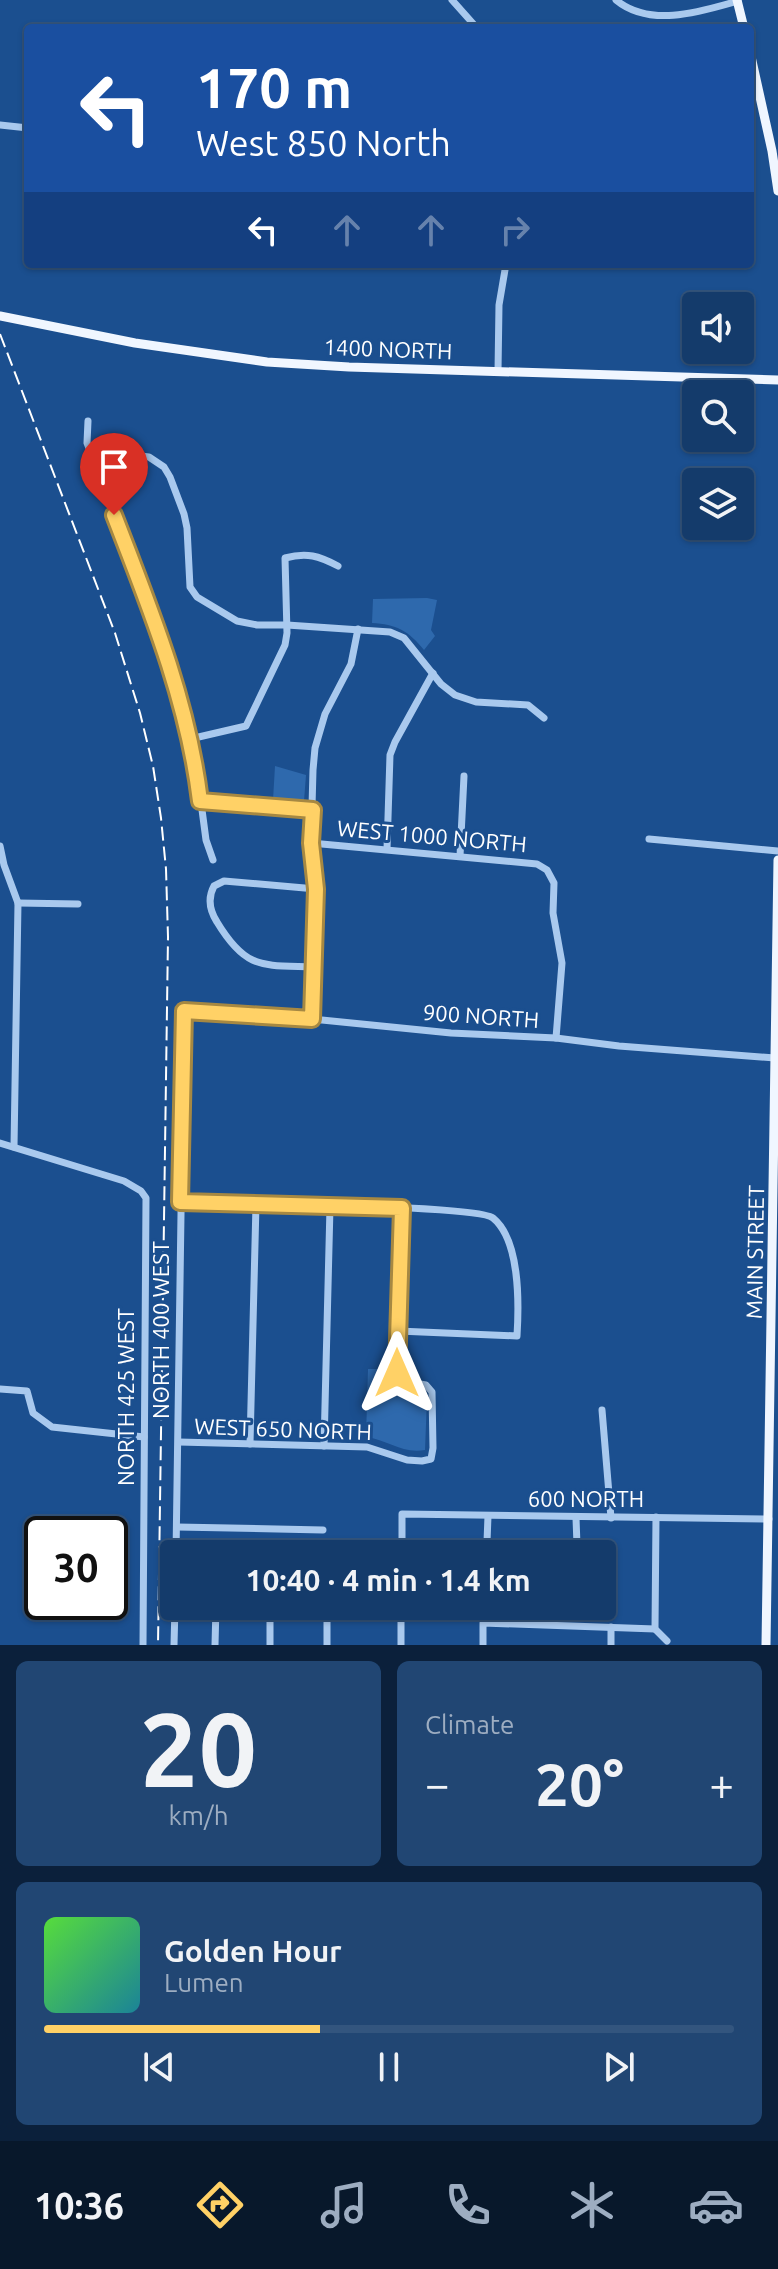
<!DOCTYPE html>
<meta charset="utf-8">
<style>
body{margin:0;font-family:Ubuntu,sans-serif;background:#214673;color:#f1f3f6;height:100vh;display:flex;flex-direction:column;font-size:30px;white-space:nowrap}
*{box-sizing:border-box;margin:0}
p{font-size:26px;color:#9dadc1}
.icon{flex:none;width:44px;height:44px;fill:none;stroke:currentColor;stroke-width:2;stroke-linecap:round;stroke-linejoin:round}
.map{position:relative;height:1645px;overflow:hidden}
.details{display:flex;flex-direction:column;gap:16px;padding:16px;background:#0b203b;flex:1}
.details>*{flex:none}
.banner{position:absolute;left:24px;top:24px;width:730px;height:244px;border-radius:8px;box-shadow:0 2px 6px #0004,0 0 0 2px #33557e;background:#1a4fa0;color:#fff;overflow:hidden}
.tools{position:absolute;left:682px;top:292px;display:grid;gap:16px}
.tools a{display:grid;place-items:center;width:72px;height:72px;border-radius:8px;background:#143b6b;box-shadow:0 2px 6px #0004,0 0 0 2px #33557e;font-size:40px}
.speed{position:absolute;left:24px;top:1516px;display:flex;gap:16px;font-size:40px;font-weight:700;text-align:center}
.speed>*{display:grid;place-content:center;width:104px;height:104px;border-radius:50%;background:#143b6b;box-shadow:0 2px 6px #0004,0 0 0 2px #33557e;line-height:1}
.speed .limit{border:4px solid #111;border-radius:12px;background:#fff;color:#111}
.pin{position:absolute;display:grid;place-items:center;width:68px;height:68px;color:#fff;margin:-82px -34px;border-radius:50% 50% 50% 0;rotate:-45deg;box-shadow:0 0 8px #0007}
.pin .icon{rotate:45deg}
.me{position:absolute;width:88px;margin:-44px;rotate:0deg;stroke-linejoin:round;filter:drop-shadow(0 0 6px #0008)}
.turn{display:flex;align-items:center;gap:28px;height:168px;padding:0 40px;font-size:36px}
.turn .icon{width:104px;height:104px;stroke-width:2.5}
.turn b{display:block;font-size:56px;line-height:68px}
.lanes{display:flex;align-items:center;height:76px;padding:0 40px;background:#0003;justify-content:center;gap:40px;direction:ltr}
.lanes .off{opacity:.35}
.big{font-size:60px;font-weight:700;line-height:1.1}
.details .widget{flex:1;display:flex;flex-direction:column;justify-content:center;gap:12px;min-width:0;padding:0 28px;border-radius:12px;background:#214673}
.details .dial{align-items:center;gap:0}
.dial b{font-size:104px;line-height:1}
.song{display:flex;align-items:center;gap:24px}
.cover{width:96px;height:96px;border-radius:12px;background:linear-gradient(135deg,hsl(110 70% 55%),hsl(190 70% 35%))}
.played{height:8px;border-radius:4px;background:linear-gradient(90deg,#ffd166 40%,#33557e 40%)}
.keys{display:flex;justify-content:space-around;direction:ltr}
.heat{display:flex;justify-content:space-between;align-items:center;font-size:44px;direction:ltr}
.details .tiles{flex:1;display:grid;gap:16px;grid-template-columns:1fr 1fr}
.widget:last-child{grid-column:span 2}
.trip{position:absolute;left:160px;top:1540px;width:456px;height:80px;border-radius:8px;background:#143b6b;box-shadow:0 2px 6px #0004,0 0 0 2px #33557e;font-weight:700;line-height:80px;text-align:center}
.tab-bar{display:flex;height:128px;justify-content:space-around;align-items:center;background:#08182b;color:#9dadc1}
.tab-bar .icon{width:56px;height:56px}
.tab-bar .selected{color:#ffd166}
.tab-bar b{font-size:36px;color:#f1f3f6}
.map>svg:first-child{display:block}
.green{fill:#2e69ad}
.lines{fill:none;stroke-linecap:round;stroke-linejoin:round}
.minor{stroke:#a9c9ee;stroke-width:7}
.major{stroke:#f0f6ff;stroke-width:9}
.rail{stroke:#fff;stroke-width:2;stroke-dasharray:14 6;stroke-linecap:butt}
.route-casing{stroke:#a68842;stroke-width:20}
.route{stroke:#ffd166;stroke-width:14}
.labels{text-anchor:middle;stroke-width:6;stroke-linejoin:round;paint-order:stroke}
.street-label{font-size:22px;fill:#fff;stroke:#1b4f8f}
</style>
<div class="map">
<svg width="778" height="1645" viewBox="0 0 778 1645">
<rect width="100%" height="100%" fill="#1b4f8f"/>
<g class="green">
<path d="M 427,598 L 437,600 L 431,630 L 435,636 L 424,650 C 409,631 396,624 372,623 L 373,599 Z"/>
<polygon points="275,766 306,775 304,801 301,803 273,800"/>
<path d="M 368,1369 L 390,1369 L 391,1379 L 400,1391 L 425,1396 L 427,1398 L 425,1450 C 402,1454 388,1440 366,1437 Z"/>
</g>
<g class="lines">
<g class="minor">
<polyline points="452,0 477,28"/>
<path d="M 616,0 C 650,28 700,12 738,1"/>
<polyline points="0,125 28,128"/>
<polyline points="498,371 499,305 506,264"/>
<polyline points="88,421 87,443 150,606 173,674 197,772 206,840 213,860"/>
<polyline points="95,464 119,456 132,455 149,457 164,467 170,477 184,514 187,528 190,587 197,597 237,621 257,625 287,625 390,632 404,638 441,684 455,695 476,702 528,705 544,718"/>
<path d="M 190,739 L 246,726 L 285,645 L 287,633 L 285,558 C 307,552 319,556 338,566"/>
<polyline points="200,801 313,810"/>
<polyline points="649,839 778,851"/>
<polyline points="311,843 537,864 547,870 554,883 553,913 562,963 556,1038"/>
<polyline points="0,846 4,865 18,903 14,1147"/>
<polyline points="387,849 390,755 395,742 433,673"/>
<polyline points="460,856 464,776"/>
<polyline points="18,903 78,904"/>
<path d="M 313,967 C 262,965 246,970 217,922 C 210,911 207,899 214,886 L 224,881 L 316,889"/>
<polyline points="312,1019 316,889 311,843 313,770 315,748 325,714 351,664 358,629"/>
<polyline points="0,1143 124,1181 141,1191 146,1198 143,1645"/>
<path d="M 180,1202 C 221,1203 477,1205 493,1218 C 520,1240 519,1304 517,1336 L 398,1331"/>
<polyline points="0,1389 27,1391 33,1413 52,1427 144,1437"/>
<polyline points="602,1410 611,1518"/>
<polyline points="179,1442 367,1447 407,1460 422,1461 431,1459 433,1448 432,1392 426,1385 402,1381 397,1373 402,1208"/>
<polyline points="250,1444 256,1204"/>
<polyline points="324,1446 330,1207"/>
<polyline points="656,1517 655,1629 667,1641"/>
<polyline points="576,1518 577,1545"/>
<polyline points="177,1527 323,1530"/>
<polyline points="487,1542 488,1516"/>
<polyline points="176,1554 184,1011 312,1019 451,1033 556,1038 619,1046 775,1058"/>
<polyline points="402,1554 402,1514 769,1519"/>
<polyline points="327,1606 327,1645"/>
<polyline points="611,1627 611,1645"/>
<polyline points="174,1645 175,1606"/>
<polyline points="215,1645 216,1606 277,1606"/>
<polyline points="270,1645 270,1606"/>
<polyline points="401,1645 401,1606"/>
<polyline points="483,1645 483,1623 655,1629"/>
</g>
<g class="major">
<polyline points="737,0 744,28"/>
<polyline points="750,52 772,151 778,191"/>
<polyline points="0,316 135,343 267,362 349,367 778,380"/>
<polyline points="766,1645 778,860"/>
</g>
<polyline class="rail" points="0,334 115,633 140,713 153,766 161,818 166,869 168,937 158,1645"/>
</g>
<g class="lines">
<g class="route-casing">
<path id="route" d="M 114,515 C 150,608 188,701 200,801 L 313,810 L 311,843 L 316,889 L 312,1019 L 184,1011 L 180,1202 L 402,1208 L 397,1373"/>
</g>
<use href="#route" class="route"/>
</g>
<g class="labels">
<g class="street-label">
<text transform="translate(388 349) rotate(2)" y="8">1400 NORTH</text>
<text transform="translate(432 836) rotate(5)" y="8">WEST 1000 NORTH</text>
<text transform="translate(481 1016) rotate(4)" y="8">900 NORTH</text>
<text transform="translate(755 1252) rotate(-89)" y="8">MAIN STREET</text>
<text transform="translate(161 1330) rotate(-90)" y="8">NORTH 400 WEST</text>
<text transform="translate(126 1397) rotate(-90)" y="8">NORTH 425 WEST</text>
<text transform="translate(283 1429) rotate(2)" y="8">WEST 650 NORTH</text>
<text x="586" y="1507">600 NORTH</text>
</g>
</g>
</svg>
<div class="tools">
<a><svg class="icon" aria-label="sound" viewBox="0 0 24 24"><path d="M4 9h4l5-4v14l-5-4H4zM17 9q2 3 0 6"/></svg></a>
<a><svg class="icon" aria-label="search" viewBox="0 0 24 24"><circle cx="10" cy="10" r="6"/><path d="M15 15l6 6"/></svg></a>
<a><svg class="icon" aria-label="layers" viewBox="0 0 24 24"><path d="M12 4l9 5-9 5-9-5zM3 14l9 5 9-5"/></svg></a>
</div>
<div class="speed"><div class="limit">30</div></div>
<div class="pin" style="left:114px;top:515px;background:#d93025"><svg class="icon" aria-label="arrive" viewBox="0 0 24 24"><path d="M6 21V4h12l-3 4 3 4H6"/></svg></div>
<svg class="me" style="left:397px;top:1373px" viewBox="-20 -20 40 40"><path d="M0-17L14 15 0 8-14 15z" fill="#ffd166" stroke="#fff" stroke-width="4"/></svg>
<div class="trip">10:40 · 4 min · 1.4 km</div>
<div class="banner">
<div class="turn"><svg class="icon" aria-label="left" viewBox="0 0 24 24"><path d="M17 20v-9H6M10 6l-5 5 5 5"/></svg><div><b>170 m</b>West 850 North</div></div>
<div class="lanes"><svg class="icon" aria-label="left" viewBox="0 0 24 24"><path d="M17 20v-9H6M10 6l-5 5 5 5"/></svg><svg class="icon off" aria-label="ahead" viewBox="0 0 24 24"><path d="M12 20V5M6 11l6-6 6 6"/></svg><svg class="icon off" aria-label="ahead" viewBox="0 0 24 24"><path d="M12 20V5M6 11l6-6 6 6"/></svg><svg class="icon off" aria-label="right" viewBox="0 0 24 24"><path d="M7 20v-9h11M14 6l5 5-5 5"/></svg></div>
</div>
</div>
<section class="details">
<div class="tiles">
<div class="widget dial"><b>20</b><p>km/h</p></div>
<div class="widget"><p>Climate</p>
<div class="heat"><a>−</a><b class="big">20°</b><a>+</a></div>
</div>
<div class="widget">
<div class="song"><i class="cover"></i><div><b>Golden Hour</b><p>Lumen</p></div></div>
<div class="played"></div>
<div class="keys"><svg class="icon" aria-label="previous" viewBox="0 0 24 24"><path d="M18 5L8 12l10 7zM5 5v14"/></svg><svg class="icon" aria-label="pause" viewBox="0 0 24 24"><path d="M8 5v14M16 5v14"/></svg><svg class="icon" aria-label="next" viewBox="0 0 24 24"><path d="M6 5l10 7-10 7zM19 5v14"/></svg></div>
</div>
</div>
</section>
<nav class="tab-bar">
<b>10:36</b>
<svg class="icon selected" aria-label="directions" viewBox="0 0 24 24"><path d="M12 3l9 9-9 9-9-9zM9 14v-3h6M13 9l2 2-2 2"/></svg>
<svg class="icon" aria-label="music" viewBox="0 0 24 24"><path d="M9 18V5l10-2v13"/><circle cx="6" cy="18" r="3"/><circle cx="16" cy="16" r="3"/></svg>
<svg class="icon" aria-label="phone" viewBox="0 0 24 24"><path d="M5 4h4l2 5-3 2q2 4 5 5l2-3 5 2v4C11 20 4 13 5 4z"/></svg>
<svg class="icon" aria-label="climate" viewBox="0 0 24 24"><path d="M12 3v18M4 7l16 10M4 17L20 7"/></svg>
<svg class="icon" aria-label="car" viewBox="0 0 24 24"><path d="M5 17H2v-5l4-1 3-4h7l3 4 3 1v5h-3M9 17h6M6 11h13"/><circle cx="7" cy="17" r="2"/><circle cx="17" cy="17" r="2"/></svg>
</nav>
